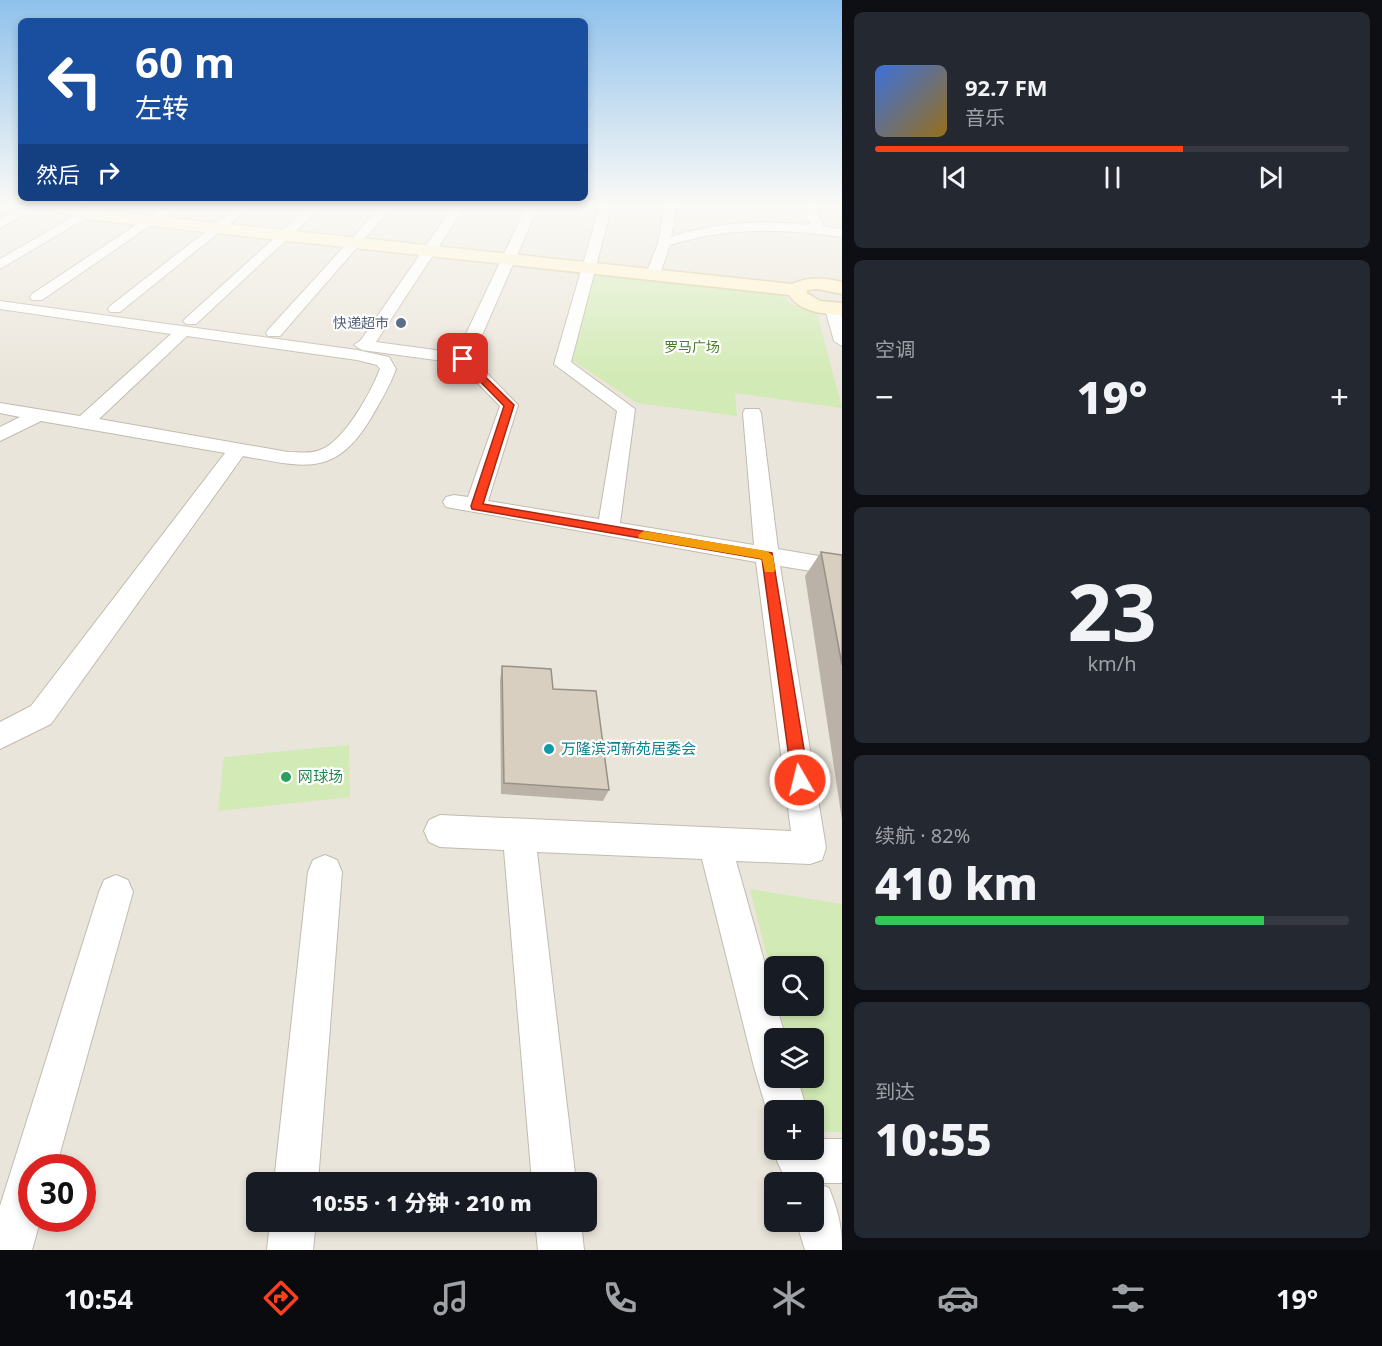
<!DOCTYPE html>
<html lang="zh">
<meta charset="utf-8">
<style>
body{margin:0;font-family:"Noto Sans","Noto Sans SC",sans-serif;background:#242831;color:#f1f3f6;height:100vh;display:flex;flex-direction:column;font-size:22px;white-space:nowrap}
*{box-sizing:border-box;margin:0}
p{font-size:20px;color:#9ea1a6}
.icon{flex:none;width:33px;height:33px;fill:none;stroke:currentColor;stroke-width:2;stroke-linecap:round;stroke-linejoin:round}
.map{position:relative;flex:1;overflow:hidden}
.drawer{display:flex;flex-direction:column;gap:12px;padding:12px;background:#0d0f14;width:540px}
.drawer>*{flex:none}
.top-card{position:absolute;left:18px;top:18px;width:570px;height:183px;border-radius:9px;box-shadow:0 3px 9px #0003;background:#1a4fa0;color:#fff;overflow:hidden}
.buttons{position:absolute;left:764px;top:956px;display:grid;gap:12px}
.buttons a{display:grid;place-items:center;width:60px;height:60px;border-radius:9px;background:#171b24;box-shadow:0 3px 9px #0003;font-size:30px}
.speed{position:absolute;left:18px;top:1154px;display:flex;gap:12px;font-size:30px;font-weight:700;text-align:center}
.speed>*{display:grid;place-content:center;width:78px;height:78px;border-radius:50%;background:#171b24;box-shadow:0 3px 9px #0003;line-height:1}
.speed .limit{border:9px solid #d22;background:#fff;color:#111}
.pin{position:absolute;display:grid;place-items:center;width:51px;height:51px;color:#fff;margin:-26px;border-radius:12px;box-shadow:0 3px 9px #0006}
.me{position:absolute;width:66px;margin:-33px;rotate:352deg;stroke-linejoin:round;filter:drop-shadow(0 0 4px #0008)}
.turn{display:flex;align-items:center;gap:21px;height:126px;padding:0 18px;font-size:27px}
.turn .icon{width:78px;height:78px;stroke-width:2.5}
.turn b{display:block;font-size:42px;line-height:51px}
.then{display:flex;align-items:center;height:57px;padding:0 18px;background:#0003;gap:12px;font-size:22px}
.big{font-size:45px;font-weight:800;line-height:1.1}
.drawer .tile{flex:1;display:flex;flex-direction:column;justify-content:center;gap:9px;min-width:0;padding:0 21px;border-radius:9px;background:#242831}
.drawer .dial{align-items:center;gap:0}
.dial b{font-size:78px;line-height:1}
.song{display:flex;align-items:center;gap:18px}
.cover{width:72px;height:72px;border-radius:9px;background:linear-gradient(135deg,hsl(220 70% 55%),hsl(40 70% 35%))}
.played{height:6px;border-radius:3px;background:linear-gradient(90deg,#fc3f1d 65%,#363941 65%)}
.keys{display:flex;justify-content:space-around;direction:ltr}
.heat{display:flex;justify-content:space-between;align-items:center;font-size:33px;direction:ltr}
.charge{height:9px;border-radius:4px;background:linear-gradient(90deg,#34c759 82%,#363941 0)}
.trip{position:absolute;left:246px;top:1172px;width:351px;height:60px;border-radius:9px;background:#171b24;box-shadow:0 3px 9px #0003;font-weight:800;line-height:60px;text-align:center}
.tabs{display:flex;height:96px;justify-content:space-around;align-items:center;background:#090b0e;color:#9ea1a6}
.tabs .icon{width:42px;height:42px}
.tabs .active{color:#fc3f1d}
.tabs b{font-size:27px;color:#f1f3f6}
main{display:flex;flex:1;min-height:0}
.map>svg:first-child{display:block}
.residential{fill:#eae5da;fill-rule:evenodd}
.green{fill:#d2eab5}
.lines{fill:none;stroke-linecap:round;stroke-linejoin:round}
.street-casing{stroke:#c2bbae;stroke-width:2}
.secondary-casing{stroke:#d6c79b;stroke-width:3}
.street{fill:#fff;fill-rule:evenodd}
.secondary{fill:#fff3cd;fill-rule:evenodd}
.wall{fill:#bab2a6}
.building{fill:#d8cfc1;stroke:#979187;stroke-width:1.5}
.route{fill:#fc3f1d;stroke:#a42913;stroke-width:1.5}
.slow{fill:#f59e0b}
.service-dot{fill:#5c6f8a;stroke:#fff;stroke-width:2}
.culture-dot{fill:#0f9aa8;stroke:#fff;stroke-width:2}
.leisure-dot{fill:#2e9e5b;stroke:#fff;stroke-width:2}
.labels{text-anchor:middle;stroke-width:4.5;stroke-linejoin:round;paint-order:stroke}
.far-service-label{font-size:14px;fill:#4e5e75;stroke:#fff;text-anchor:end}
.far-park-label{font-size:14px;fill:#4a7f2a;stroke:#fff}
.culture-label{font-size:15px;fill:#0d838f;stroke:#fff;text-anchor:start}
.leisure-label{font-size:15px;fill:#27864d;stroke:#fff;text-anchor:start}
</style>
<main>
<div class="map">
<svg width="842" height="1250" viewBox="0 0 842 1250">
<rect width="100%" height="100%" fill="#f6f3ec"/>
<path class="residential" d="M 0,205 L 842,205 L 842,1250 L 0,1250 ZM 774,966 L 813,966 L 813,1005 L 774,1005 ZM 774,1038 L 813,1038 L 813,1077 L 774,1077 ZM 774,1110 L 813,1110 L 813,1149 L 774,1149 ZM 32,1167 L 82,1167 L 82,1218 L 32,1218 ZM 256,1182 L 586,1182 L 586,1221 L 256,1221 ZM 774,1182 L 813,1182 L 813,1221 L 774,1221 Z"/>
<g class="green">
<polygon points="594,274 780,292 790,303 817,313 842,408 735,393 737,416 637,403 572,360"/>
<polygon points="349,745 350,797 218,811 224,757"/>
<polygon points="750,889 842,904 842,1132 813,1132 813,1110 805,1110 797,1077 813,1077 813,1038 787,1038 779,1005 813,1005 813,966 774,966 774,985"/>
</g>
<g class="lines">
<g class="street-casing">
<g id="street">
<polygon points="27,205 42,205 0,228 0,219"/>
<polygon points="94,205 108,205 0,269 0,259"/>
<polygon points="166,205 180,205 42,300 32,300 30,297 32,294"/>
<polygon points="240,205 253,205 120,312 110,312 108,309 110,306"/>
<polygon points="311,205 324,205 196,324 186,324 183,321 186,318"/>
<polygon points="382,205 394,205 280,336 268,336 266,333 268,330"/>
<polygon points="454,205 466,205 376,342 457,353 527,205 539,205 472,358 518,405 488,501 599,519 617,411 554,364 600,205 612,205 571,362 635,409 620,523 754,545 743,413 745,409 759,409 761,413 778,549 842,560 842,576 780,566 826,848 822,860 810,864 736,861 774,996 774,1005 776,1005 786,1038 774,1038 774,1077 797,1077 807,1110 774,1110 774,1126 771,1125 754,1067 702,859 537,852 576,1182 532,1182 504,850 440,847 429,842 424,831 429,820 440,815 791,831 756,562 446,507 443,502 446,497 454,495 468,497 500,406 458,363 362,350 354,345 361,340"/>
<path d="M 665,205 L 677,205 L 671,237 C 716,222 764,220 810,225 L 804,205 L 816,205 L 823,226 L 842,229 L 842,237 C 783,228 727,227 670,245 L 660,274 L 653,278 L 646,274 L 658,243 Z"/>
<path d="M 0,301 L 357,350 L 389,357 L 396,369 C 390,386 380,402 371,418 C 335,478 304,467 243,456 L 51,724 L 0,749 L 0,722 L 31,706 L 225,453 L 41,421 L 0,441 L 0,427 L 20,417 L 0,413 L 0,403 L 80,416 L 171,334 L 0,309 ZM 187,336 L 357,360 L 377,365 L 380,369 C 371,392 344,442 320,450 C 311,454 298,452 288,452 L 99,419 Z"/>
<polygon points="832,305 837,306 842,317 842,346 834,341 825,309"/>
<polygon points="325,855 337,860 342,872 318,1182 274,1182 308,872 313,860"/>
<polygon points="116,875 128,880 133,892 56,1167 32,1167 32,1218 41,1218 32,1250 0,1250 0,1206 99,892 104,880"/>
<path d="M 813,1139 L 842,1139 L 842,1183 L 816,1183 L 829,1188 C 838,1211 842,1225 842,1250 L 805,1250 L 796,1221 L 813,1221 L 813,1182 L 797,1182 L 784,1176 L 777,1161 L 782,1149 L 813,1149 Z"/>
<polygon points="270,1221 316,1221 313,1250 267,1250"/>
<polygon points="535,1221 581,1221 584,1250 538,1250"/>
</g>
</g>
<g class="secondary-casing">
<path id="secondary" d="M 43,205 L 68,205 L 86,209 L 792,284 C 809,276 825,278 842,282 L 842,294 L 818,289 L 807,290 L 807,293 L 820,301 L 842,303 L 842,315 C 823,314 800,312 789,295 L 86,219 L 45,208 Z"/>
</g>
<use href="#street" class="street"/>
<use href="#secondary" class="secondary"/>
</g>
<g class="wall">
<polygon points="821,552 842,555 842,820 805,576"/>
<polygon points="502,666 553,689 609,790 603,801 501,794 500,680"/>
</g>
<g class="building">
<polygon points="821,552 842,555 842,665"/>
<polygon points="502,666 551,669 553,689 596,691 609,790 504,783"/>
</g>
<linearGradient id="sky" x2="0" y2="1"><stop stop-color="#8fc1ec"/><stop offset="0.54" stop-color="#fbfaf6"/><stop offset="1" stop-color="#fbfaf6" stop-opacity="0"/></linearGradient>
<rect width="842" height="380" fill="url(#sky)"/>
<polygon class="route" points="460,358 466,358 514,405 483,504 772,553 809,780 806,786 800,788 795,786 792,780 762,559 472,509 471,506 504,406 460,361"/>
<polygon class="slow" points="644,531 767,551 773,556 775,569 774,572 765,572 762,559 639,538 638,535"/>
<circle class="service-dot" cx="401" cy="323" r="6"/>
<circle class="culture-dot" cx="549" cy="749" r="6"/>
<circle class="leisure-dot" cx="286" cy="777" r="6"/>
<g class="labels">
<g class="far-service-label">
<text x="389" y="328">快递超市</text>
</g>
<g class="far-park-label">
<text x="692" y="352">罗马广场</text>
</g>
<g class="culture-label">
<text x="561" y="754">万隆滨河新苑居委会</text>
</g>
<g class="leisure-label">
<text x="298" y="782">网球场</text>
</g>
</g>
</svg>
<div class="buttons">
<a><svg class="icon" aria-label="search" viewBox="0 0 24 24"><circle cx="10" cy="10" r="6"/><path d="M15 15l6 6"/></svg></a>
<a><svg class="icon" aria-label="layers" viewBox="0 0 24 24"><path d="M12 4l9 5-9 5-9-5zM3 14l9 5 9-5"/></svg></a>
<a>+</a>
<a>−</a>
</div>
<div class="speed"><div class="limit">30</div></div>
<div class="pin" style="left:463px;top:359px;background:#d93025"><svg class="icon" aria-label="arrive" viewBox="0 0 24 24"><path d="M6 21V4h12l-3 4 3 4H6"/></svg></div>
<svg class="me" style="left:800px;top:780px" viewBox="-20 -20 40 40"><circle r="17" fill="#fc3f1d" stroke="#fff" stroke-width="3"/><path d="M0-11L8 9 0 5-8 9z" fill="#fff"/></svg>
<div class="trip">10:55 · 1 分钟 · 210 m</div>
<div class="top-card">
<div class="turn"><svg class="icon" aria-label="left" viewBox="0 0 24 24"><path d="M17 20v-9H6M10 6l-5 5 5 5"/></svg><div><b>60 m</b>左转</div></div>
<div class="then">然后<svg class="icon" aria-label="right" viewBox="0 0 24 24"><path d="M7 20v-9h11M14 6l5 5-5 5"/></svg></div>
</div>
</div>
<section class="drawer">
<div class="tile">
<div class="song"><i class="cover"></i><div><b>92.7 FM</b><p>音乐</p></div></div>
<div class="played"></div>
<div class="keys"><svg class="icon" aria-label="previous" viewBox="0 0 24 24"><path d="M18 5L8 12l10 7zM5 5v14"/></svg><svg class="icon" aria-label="pause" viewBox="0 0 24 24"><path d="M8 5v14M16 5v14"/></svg><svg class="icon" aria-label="next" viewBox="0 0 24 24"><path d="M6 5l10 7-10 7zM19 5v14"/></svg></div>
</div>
<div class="tile"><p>空调</p>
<div class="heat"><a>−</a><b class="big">19°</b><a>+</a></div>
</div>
<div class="tile dial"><b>23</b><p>km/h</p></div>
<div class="tile"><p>续航 · 82%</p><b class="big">410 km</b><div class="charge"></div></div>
<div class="tile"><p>到达</p><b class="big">10:55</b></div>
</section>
</main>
<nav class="tabs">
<b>10:54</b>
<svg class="icon active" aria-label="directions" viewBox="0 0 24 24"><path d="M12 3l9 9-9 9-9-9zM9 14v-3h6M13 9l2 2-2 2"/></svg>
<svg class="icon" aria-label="music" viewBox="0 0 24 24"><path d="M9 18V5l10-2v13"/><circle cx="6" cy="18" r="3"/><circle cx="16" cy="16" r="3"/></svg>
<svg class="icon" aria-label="phone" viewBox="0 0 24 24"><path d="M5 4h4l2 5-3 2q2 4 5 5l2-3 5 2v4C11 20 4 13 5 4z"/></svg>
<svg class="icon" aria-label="climate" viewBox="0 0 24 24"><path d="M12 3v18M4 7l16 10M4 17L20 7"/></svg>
<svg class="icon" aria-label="car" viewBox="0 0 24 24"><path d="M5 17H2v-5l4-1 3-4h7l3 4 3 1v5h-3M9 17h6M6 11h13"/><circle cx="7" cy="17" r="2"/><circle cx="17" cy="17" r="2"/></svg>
<svg class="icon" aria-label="filters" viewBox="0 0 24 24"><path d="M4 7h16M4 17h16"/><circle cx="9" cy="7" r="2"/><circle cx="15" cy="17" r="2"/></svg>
<b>19°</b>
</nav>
